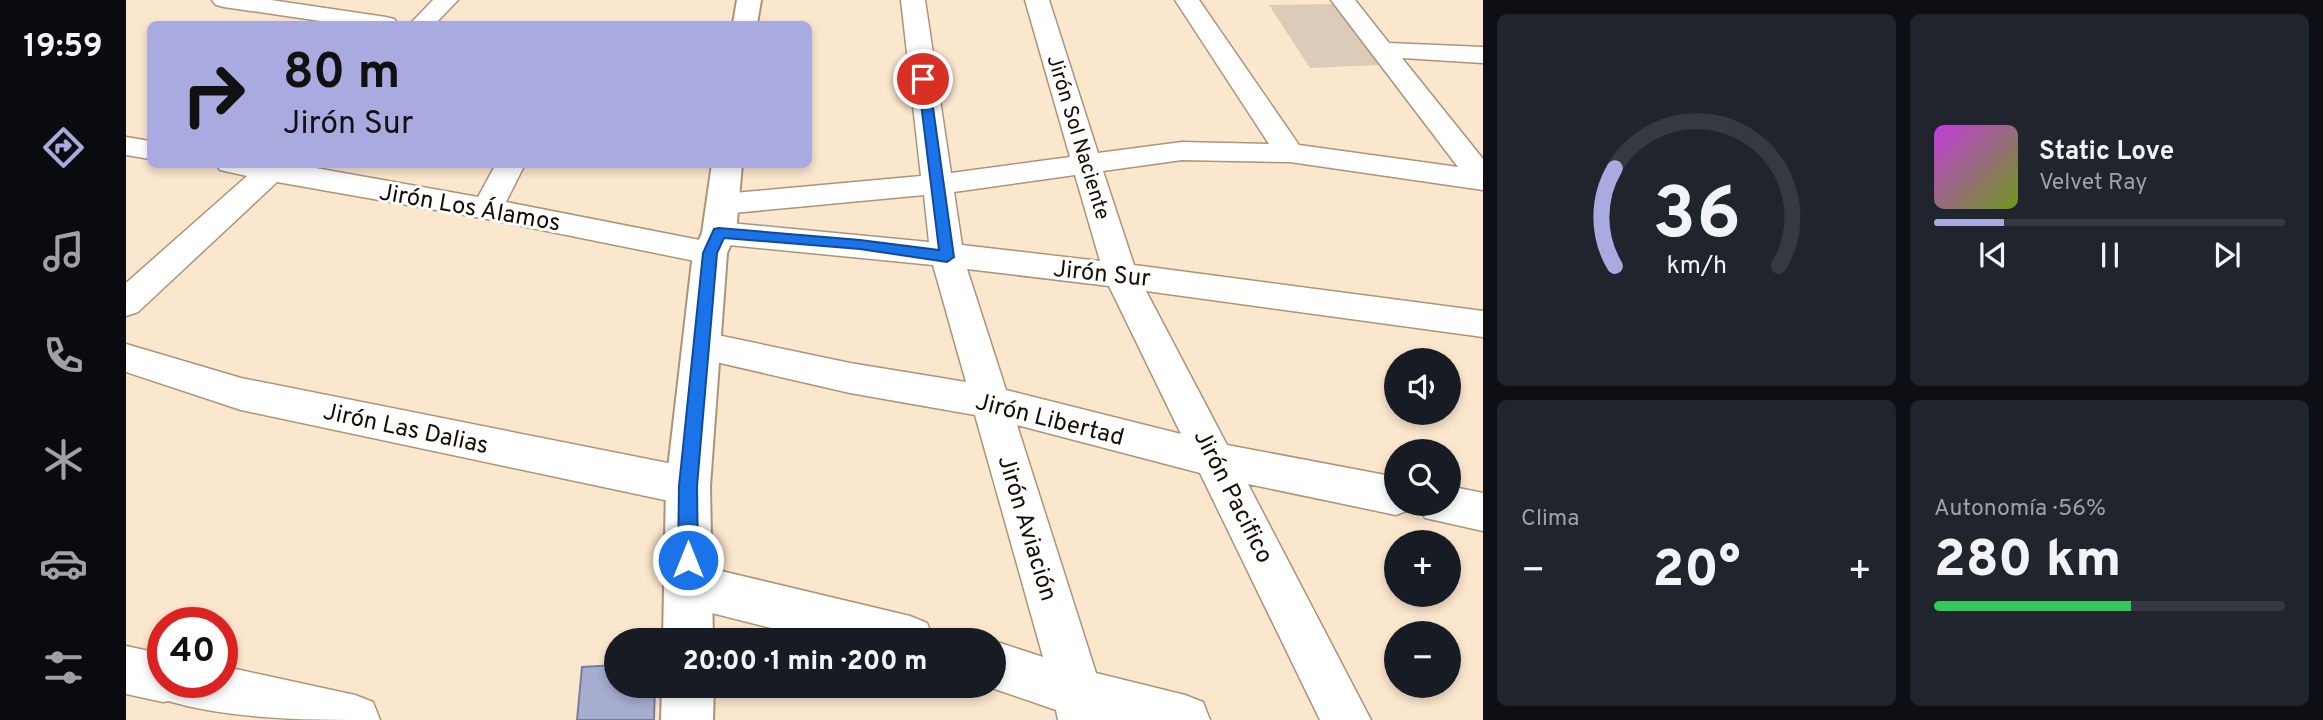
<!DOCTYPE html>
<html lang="es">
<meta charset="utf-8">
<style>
body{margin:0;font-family:Overpass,sans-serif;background:#20242c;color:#f1f3f6;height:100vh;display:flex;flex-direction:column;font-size:26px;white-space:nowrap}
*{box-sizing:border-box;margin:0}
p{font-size:23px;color:#9ea1a6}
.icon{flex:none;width:38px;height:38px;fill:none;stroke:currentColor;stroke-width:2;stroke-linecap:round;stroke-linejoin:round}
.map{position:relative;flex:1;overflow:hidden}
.drawer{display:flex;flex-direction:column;gap:14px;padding:14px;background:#0d0f14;width:840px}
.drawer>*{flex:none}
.guide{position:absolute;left:21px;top:21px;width:665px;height:147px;border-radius:10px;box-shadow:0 4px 10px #0003;background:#a8aae0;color:#111;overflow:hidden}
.controls{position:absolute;left:1258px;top:348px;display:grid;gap:14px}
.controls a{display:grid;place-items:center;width:77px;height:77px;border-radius:50%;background:#171b24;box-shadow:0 4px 10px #0003;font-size:35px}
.speed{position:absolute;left:21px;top:607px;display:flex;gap:14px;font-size:35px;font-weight:700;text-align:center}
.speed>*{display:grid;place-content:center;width:91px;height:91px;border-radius:50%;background:#171b24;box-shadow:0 4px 10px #0003;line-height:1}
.speed .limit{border:10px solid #d22;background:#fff;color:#111}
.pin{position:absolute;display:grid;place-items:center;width:60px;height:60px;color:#fff;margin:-30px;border:4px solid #fff;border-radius:50%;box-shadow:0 2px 7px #0007}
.me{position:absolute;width:77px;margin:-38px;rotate:0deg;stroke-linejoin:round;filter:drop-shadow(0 0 5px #0008)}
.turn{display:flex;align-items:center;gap:24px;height:147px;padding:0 21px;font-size:32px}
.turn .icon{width:91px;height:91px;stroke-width:2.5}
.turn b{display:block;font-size:49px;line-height:60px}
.big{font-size:52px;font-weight:800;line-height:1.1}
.drawer .tile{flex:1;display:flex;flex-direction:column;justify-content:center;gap:10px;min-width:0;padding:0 24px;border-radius:10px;background:#20242c}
.drawer .dial{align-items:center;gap:0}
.dial svg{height:182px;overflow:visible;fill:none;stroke:#363941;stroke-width:7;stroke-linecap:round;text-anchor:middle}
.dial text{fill:#f1f3f6;stroke:none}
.song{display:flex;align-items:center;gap:21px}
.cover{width:84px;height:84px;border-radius:10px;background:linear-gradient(135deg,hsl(290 70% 55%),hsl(80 70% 35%))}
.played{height:7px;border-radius:4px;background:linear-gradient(90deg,#a8aae0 20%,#363941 20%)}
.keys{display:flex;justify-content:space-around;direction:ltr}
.heat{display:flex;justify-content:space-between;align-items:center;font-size:38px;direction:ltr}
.charge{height:10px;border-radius:5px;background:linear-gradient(90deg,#34c759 56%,#363941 0)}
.drawer .tiles{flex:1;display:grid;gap:14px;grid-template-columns:repeat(2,1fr)}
.trip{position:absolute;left:478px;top:628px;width:402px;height:70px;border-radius:35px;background:#171b24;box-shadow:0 4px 10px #0003;font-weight:800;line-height:70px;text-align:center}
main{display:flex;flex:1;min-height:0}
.dock{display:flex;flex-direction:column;width:126px;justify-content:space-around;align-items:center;background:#090b0e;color:#9ea1a6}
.dock .icon{width:49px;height:49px}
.dock .selected{color:#a8aae0}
.dock b{font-size:32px;color:#f1f3f6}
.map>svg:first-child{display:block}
.green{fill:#dccbb8}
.building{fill:#a6adcf;stroke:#787e9e;stroke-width:2}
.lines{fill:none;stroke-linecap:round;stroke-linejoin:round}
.street-casing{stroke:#ad9478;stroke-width:3}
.secondary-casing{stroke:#ad9478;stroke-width:4}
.street{fill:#fff;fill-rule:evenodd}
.secondary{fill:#fff;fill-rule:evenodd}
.route{fill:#1a73e8;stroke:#114b97;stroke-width:2}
.labels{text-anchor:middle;stroke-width:6;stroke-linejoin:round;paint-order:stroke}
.far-street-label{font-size:21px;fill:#160d04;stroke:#fff}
.street-label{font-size:24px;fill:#160d04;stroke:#fff}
</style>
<main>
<nav class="dock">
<b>19:59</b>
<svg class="icon selected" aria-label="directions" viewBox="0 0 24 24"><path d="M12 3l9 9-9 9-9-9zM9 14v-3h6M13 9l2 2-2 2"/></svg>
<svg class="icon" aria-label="music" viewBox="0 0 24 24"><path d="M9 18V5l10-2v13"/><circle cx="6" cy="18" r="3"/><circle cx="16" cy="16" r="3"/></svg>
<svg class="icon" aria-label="phone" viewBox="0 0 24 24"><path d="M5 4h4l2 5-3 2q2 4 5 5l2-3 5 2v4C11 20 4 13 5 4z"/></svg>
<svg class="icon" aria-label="climate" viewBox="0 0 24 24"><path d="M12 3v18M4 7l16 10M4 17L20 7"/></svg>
<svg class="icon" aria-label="car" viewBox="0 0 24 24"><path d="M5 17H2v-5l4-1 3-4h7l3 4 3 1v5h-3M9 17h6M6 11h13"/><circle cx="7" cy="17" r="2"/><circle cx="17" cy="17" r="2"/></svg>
<svg class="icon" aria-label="filters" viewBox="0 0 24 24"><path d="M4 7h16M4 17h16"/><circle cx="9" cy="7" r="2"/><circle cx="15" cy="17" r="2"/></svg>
</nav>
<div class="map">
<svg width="1357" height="720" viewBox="0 0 1357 720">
<rect width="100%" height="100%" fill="#fbe6ce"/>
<polygon class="green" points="1208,4 1253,65 1184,68 1143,5"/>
<polygon class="building" points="490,665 490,686 529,686 528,720 451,720 456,667"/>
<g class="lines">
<g class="street-casing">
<g id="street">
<polygon points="86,0 145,0 260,17 268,19 272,24 215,24 98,7 90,5"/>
<polygon points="307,0 332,0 309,24 284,24"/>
<path d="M 775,0 L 799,0 L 825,173 L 944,157 L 899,0 L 923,0 L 972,153 L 1056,142 L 1143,144 L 1049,0 L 1073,0 L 1173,145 L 1332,167 L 1205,0 L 1229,0 L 1263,43 L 1357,47 L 1357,63 L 1276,58 L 1357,159 L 1357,190 L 1164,162 L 1056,160 L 977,171 L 1008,265 L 1357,311 L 1357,337 L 1020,291 L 1101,445 L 1270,477 L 1270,504 L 1287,504 L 1285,509 L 1270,515 L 1122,484 L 1245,720 L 1194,720 L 1074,473 L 891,425 L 970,673 L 1059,695 L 1077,702 L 1084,720 L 932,720 L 930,710 L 860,686 L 868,686 L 868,641 L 917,657 L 849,415 L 724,393 L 564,356 L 559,346 L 564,336 L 577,332 L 724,363 L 840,382 L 807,265 L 593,244 L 582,241 L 577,233 L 582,225 L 593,222 L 803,242 L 798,195 L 597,214 L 586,211 L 582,204 L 586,197 L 597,194 L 795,176 ZM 949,175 L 974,261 L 836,245 L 828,192 ZM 841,269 L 983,286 L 1055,434 L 880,390 Z"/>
<polygon points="0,137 24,141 24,159 0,155"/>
<polygon points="90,164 167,164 352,197 370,164 399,164 380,202 584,242 596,245 600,253 596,261 584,264 361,219 151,182 12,312 0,316 0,283 121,176 94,170"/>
<polygon points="0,344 115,378 562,467 577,473 583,486 577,499 562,505 115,410 0,372"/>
<polygon points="1323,486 1357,493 1357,531 1299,518 1293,504 1323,504"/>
<polygon points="562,563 784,616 801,623 808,640 693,640 562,607 546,601 539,585 546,569"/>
<path d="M 0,646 L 37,654 L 37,682 L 96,682 L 96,666 L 229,695 L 247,702 L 254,720 C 184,720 108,720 42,701 L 37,702 L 0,694 Z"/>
</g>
</g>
<g class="secondary-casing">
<g id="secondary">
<polygon points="611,0 635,0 631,24 607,24"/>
<polygon points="586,164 616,164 610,233 601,253 584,486 587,640 537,640 540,486 567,253 576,233"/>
<polygon points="536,686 588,686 587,720 535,720"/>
</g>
</g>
<use href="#street" class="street"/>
<use href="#secondary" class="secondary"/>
</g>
<polygon class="route" points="797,75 803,79 828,257 821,262 734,249 598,238 591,253 571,486 572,560 569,566 562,569 555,566 552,560 553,486 577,253 588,229 593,228 734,240 813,250 792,79"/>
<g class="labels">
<g class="far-street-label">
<text transform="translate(953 137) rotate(73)" y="7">Jirón Sol Naciente</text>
</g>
<g class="street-label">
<text transform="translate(344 207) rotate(10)" y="8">Jirón Los Álamos</text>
<text transform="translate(976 273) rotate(6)" y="8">Jirón Sur</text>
<text transform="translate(924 419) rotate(14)" y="8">Jirón Libertad</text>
<text transform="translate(280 428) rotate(12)" y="8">Jirón Las Dalias</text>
<text transform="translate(1108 496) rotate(63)" y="8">Jirón Pacifico</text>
<text transform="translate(902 528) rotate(73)" y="8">Jirón Aviación</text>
</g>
</g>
</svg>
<div class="controls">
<a><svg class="icon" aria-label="sound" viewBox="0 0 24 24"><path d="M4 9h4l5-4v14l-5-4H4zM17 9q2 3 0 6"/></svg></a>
<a><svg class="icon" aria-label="search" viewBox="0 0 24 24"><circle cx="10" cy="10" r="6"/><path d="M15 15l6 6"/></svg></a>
<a>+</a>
<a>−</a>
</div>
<div class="speed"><div class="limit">40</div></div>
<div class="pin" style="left:797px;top:79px;background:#d93025"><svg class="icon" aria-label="arrive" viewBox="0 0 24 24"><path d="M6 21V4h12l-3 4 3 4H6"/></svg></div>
<svg class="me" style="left:562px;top:560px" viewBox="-20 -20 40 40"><circle r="17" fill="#1a73e8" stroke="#fff" stroke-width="3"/><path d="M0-11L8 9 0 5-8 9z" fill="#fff"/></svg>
<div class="trip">20:00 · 1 min · 200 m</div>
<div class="guide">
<div class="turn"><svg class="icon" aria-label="right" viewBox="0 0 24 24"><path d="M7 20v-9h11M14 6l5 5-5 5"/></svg><div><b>80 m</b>Jirón Sur</div></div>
</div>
</div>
<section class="drawer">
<div class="tiles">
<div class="tile dial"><svg viewBox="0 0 100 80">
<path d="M14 69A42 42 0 1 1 86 69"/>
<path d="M14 69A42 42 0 0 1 14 26" stroke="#a8aae0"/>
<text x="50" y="56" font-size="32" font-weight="700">36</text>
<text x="50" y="72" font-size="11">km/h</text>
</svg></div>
<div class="tile">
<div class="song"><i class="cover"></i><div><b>Static Love</b><p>Velvet Ray</p></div></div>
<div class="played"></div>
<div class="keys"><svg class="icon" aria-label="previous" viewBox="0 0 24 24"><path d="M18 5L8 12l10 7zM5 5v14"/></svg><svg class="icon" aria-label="pause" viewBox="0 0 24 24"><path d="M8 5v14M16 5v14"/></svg><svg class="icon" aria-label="next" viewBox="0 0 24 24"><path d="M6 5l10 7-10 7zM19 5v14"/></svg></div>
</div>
<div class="tile"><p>Clima</p>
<div class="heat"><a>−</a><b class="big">20°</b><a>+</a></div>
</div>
<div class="tile"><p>Autonomía · 56%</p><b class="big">280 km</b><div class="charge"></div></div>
</div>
</section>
</main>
